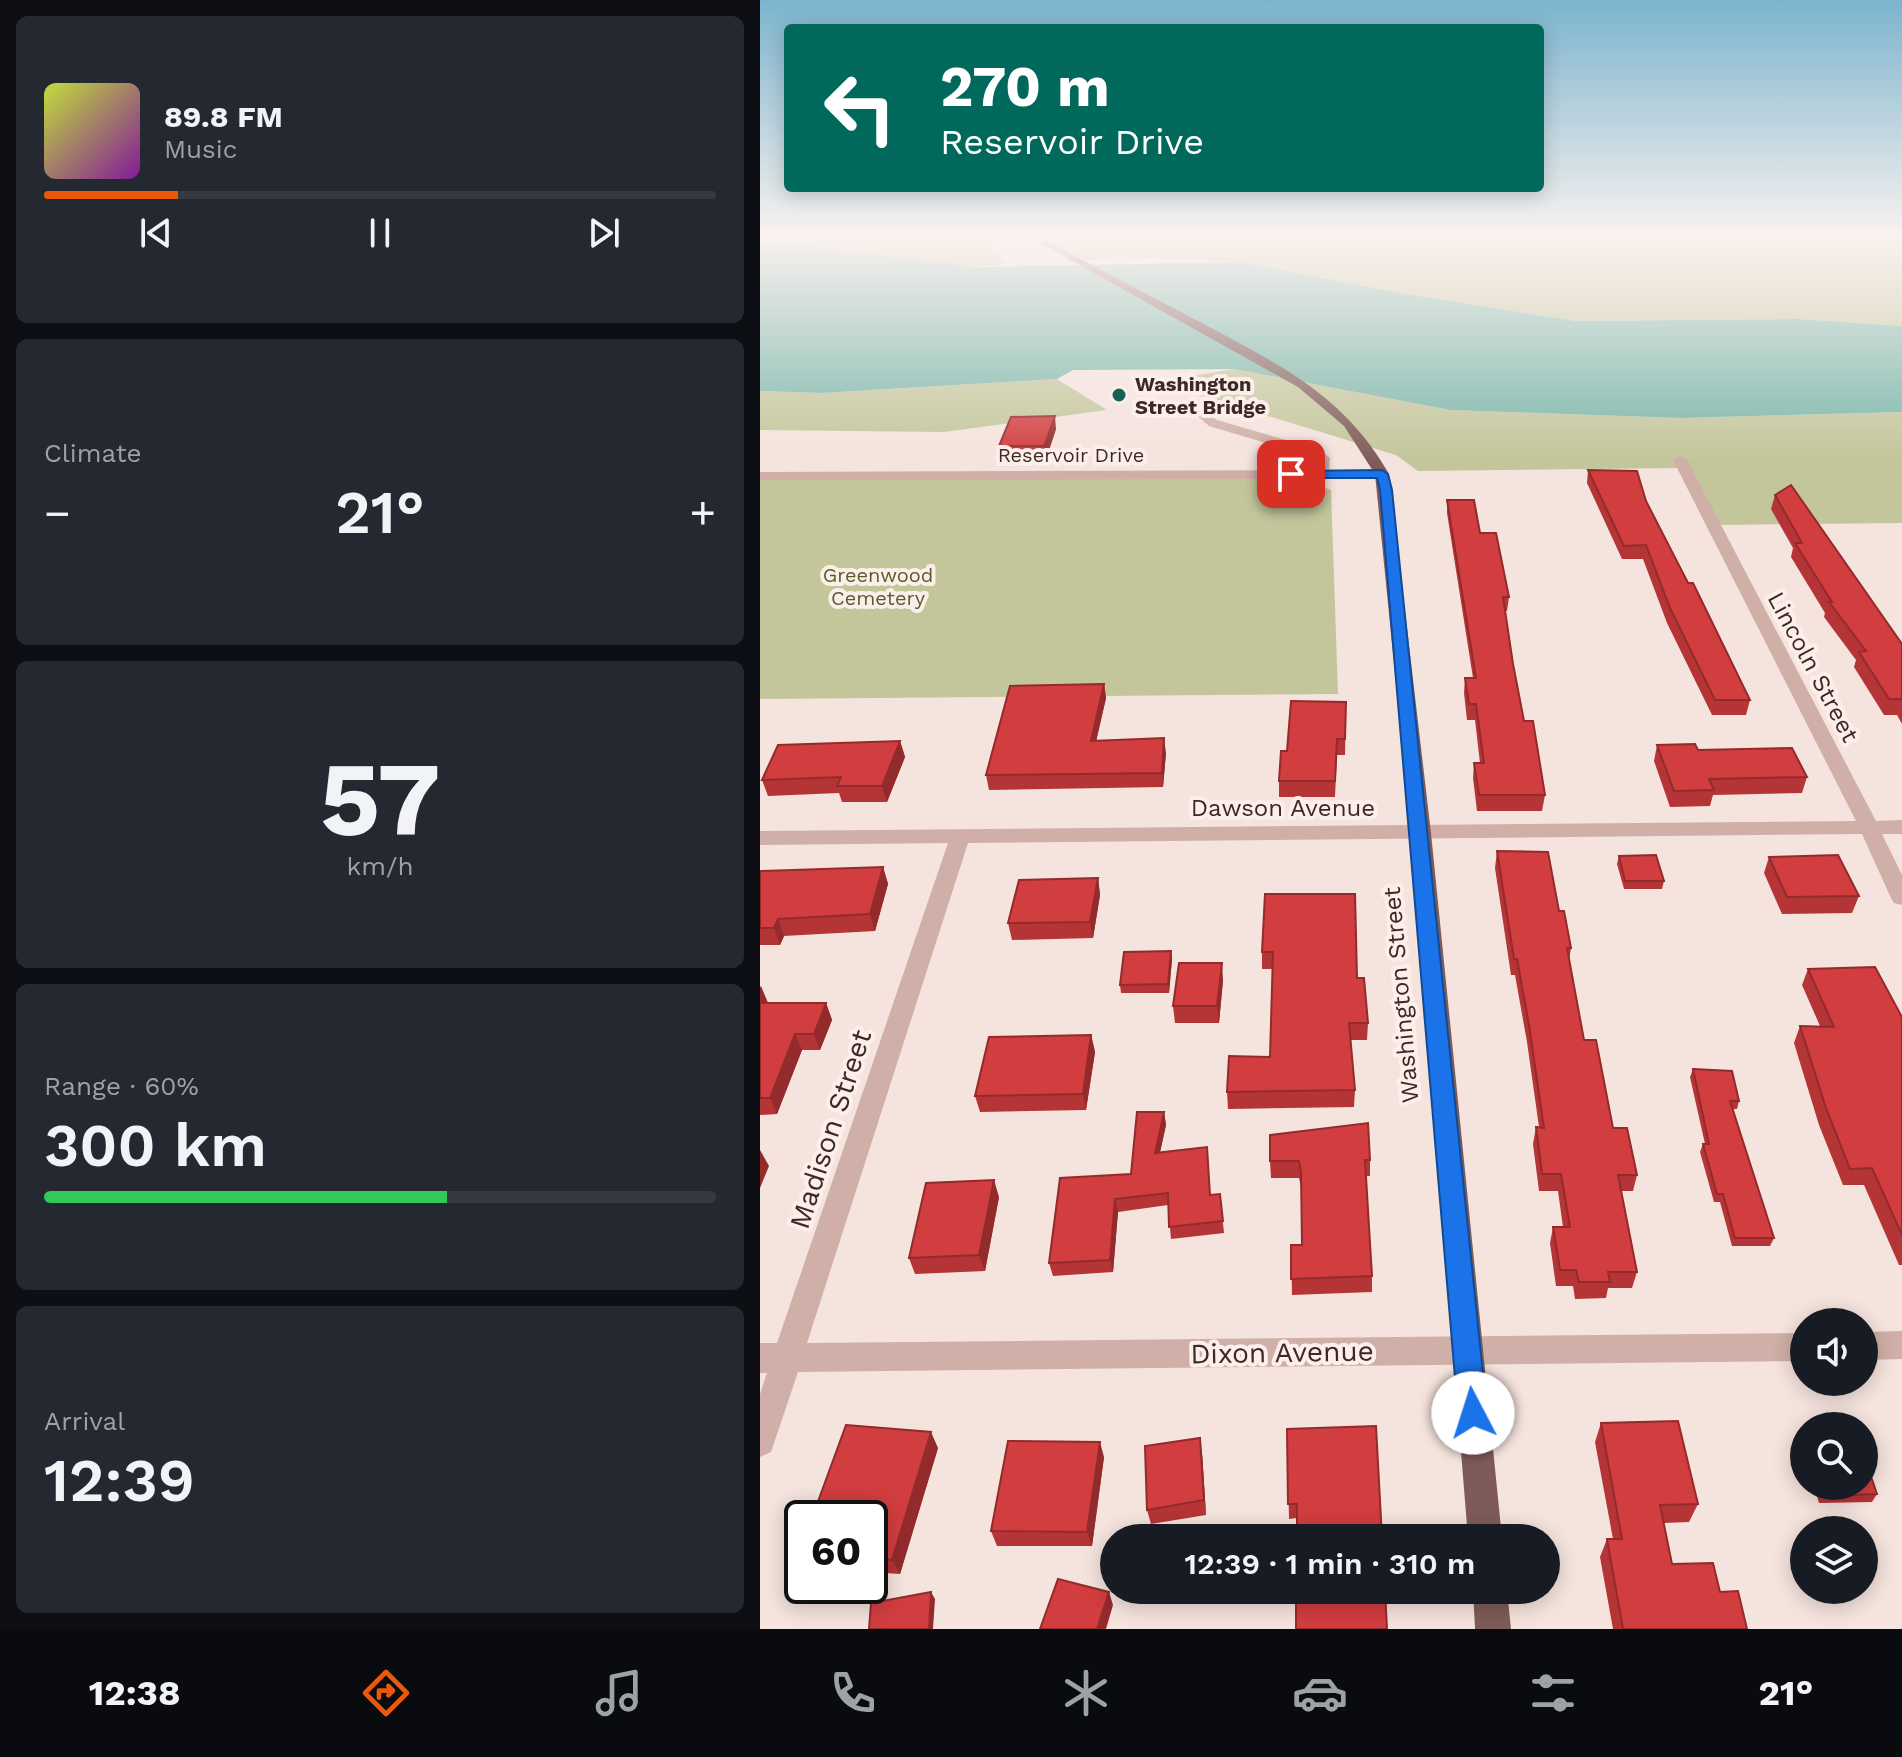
<!DOCTYPE html>
<meta charset="utf-8">
<style>
body{margin:0;font-family:"Work Sans",sans-serif;background:#242831;color:#f1f3f6;height:100vh;display:flex;flex-direction:column;font-size:30px;white-space:nowrap}
*{box-sizing:border-box;margin:0}
p{font-size:26px;color:#9ea1a6}
.icon{flex:none;width:44px;height:44px;fill:none;stroke:currentColor;stroke-width:2;stroke-linecap:round;stroke-linejoin:round}
.map{position:relative;flex:1;overflow:hidden}
.details{display:flex;flex-direction:column;gap:16px;padding:16px;background:#0d0f14;width:760px}
.details>*{flex:none}
.guide{position:absolute;left:24px;top:24px;width:760px;height:168px;border-radius:8px;box-shadow:0 4px 20px #0003;background:#00695c;color:#fff;overflow:hidden}
.fabs{position:absolute;left:1030px;top:1308px;display:grid;gap:16px}
.fabs a{display:grid;place-items:center;width:88px;height:88px;border-radius:50%;background:#171b24;box-shadow:0 4px 20px #0003;font-size:40px}
.speed{position:absolute;left:24px;top:1500px;display:flex;gap:16px;font-size:40px;font-weight:700;text-align:center}
.speed>*{display:grid;place-content:center;width:104px;height:104px;border-radius:50%;background:#171b24;box-shadow:0 4px 20px #0003;line-height:1}
.speed .limit{border:4px solid #111;border-radius:12px;background:#fff;color:#111}
.pin{position:absolute;display:grid;place-items:center;width:68px;height:68px;color:#fff;margin:-34px;border-radius:16px;box-shadow:0 4px 12px #0006}
.me{position:absolute;width:88px;margin:-44px;rotate:355deg;stroke-linejoin:round;filter:drop-shadow(0 0 6px #0008)}
.turn{display:flex;align-items:center;gap:28px;height:168px;padding:0 24px;font-size:36px}
.turn .icon{width:104px;height:104px;stroke-width:2.5}
.turn b{display:block;font-size:56px;line-height:68px}
.big{font-size:60px;font-weight:600;line-height:1.1}
.details .tile{flex:1;display:flex;flex-direction:column;justify-content:center;gap:12px;min-width:0;padding:0 28px;border-radius:12px;background:#242831}
.details .dial{align-items:center;gap:0}
.dial b{font-size:104px;line-height:1}
.song{display:flex;align-items:center;gap:24px}
.cover{width:96px;height:96px;border-radius:12px;background:linear-gradient(135deg,hsl(70 70% 55%),hsl(290 70% 35%))}
.played{height:8px;border-radius:4px;background:linear-gradient(90deg,#ea580c 20%,#363941 20%)}
.keys{display:flex;justify-content:space-around;direction:ltr}
.heat{display:flex;justify-content:space-between;align-items:center;font-size:44px;direction:ltr}
.charge{height:12px;border-radius:6px;background:linear-gradient(90deg,#34c759 60%,#363941 0)}
.trip{position:absolute;left:340px;top:1524px;width:460px;height:80px;border-radius:40px;background:#171b24;box-shadow:0 4px 20px #0003;font-weight:600;line-height:80px;text-align:center}
.dock{display:flex;height:128px;justify-content:space-around;align-items:center;background:#090b0e;color:#9ea1a6}
.dock .icon{width:56px;height:56px}
.dock .selected{color:#ea580c}
.dock b{font-size:36px;color:#f1f3f6}
main{display:flex;flex:1;min-height:0}
.map>svg:first-child{display:block}
.green{fill:#c3c69b}
.water{fill:#78b5a8}
.lines{fill:none;stroke-linecap:round;stroke-linejoin:round}
.street{fill:#cfafa7;fill-rule:evenodd}
.primary{fill:#7e5b58;fill-rule:evenodd}
.wall{fill:#b53436}
.shaded-wall{fill:#932b2c}
.building{fill:#d23d3f;stroke:#932b2c;stroke-width:2}
.route{fill:#1a73e8;stroke:#114b97;stroke-width:2}
.poi-dot{fill:#196153;stroke:#fcefea;stroke-width:3}
.labels{text-anchor:middle;stroke-width:8;stroke-linejoin:round;paint-order:stroke}
.far-poi-label{font-size:20px;font-weight:bold;fill:#3b2928;stroke:#fcefea;text-anchor:start}
.far-street-label{font-size:20px;fill:#3b2928;stroke:#fcefea}
.far-park-label{font-size:20px;fill:#565c29;stroke:#fcefea}
.street-label{font-size:24px;fill:#3b2928;stroke:#fcefea}
.near-street-label{font-size:28px;fill:#3b2928;stroke:#fcefea}
</style>
<main>
<section class="details">
<div class="tile">
<div class="song"><i class="cover"></i><div><b>89.8 FM</b><p>Music</p></div></div>
<div class="played"></div>
<div class="keys"><svg class="icon" aria-label="previous" viewBox="0 0 24 24"><path d="M18 5L8 12l10 7zM5 5v14"/></svg><svg class="icon" aria-label="pause" viewBox="0 0 24 24"><path d="M8 5v14M16 5v14"/></svg><svg class="icon" aria-label="next" viewBox="0 0 24 24"><path d="M6 5l10 7-10 7zM19 5v14"/></svg></div>
</div>
<div class="tile"><p>Climate</p>
<div class="heat"><a>−</a><b class="big">21°</b><a>+</a></div>
</div>
<div class="tile dial"><b>57</b><p>km/h</p></div>
<div class="tile"><p>Range · 60%</p><b class="big">300 km</b><div class="charge"></div></div>
<div class="tile"><p>Arrival</p><b class="big">12:39</b></div>
</section>
<div class="map">
<svg width="1142" height="1629" viewBox="0 0 1142 1629">
<rect width="100%" height="100%" fill="#f5e3dd"/>
<g class="green">
<path d="M 9,235 L 228,235 L 245,264 C 175,273 78,251 9,235 Z"/>
<polygon points="293,235 1142,235 1142,326 1038,319 816,321 640,293 481,262 354,257 310,262"/>
<polygon points="474,369 690,410 921,418 1142,412 1142,523 952,525 919,468 658,471 636,455 397,382"/>
<polygon points="297,379 347,410 184,432 0,430 0,391 62,393"/>
<polygon points="519,472 571,490 578,694 0,699 0,477"/>
</g>
<polygon class="water" points="0,235 70,249 217,267 481,262 640,293 816,321 1038,319 1142,326 1142,412 921,418 690,410 474,369 313,370 297,379 62,393 0,391"/>
<g class="lines">
<g class="street">
<polygon points="439,408 457,420 560,450 570,458 569,470 622,470 629,474 622,478 560,479 0,480 0,472 555,470 557,460 550,456 449,426 433,412"/>
<polygon points="920,456 927,460 1116,821 1142,820 1142,834 1122,834 1142,875 1142,905 1134,903 1131,898 1102,834 208,843 47,1343 1044,1333 1044,1361 38,1372 11,1452 0,1457 0,1394 7,1373 0,1373 0,1343 17,1343 188,843 0,845 0,831 1096,821 913,460"/>
<polygon points="1142,1331 1142,1359 1104,1360 1104,1332"/>
</g>
<g class="primary">
<path d="M 266,235 L 277,235 C 330,264 384,293 438,321 C 516,363 583,393 629,474 L 671,833 L 742,1538 L 708,1538 L 651,833 L 615,474 L 584,426 L 538,387 Z"/>
<polygon points="713,1590 747,1590 751,1629 715,1629"/>
</g>
</g>
<g class="wall">
<polygon points="296,429 286,459 241,460 239,446"/>
<polygon points="828,470 886,501 990,700 986,715 952,715 907,623 883,559 862,559 827,483"/>
<polygon points="1015,495 1142,644 1142,724 1137,715 1124,715 1094,667 1096,660 1064,617 1065,613 1031,557 1033,548 1011,509"/>
<polygon points="687,500 720,533 749,597 747,611 745,611 753,664 764,721 785,795 782,811 717,811 713,778 714,763 720,763 715,720 707,720 704,693 705,678 713,678 687,513"/>
<polygon points="344,684 346,698 336,741 406,753 403,787 229,790 226,775"/>
<polygon points="586,702 585,755 577,755 575,797 519,797 519,781 527,751"/>
<polygon points="140,741 145,757 127,802 82,802 79,793 8,796 2,780"/>
<polygon points="897,745 938,750 1047,777 1042,793 953,795 950,806 910,807 894,761"/>
<polygon points="737,851 799,911 811,948 809,960 824,1040 853,1128 877,1175 873,1191 861,1191 877,1272 872,1288 848,1288 846,1298 815,1299 813,1286 796,1286 790,1243 793,1227 803,1227 798,1191 779,1191 773,1144 776,1127 779,1127 767,1042 755,975 751,975 735,868"/>
<polygon points="859,856 904,881 902,889 864,889 857,864"/>
<polygon points="1009,857 1099,896 1092,913 1022,914 1004,873"/>
<polygon points="123,867 128,884 115,931 24,936 20,945 0,945 0,871"/>
<polygon points="338,878 340,895 333,938 252,940 248,923"/>
<polygon points="505,894 597,978 608,1023 607,1040 590,1040 595,1090 594,1107 468,1109 467,1092 510,1057 513,969 502,969 502,952"/>
<polygon points="411,951 412,959 409,993 361,993 360,985"/>
<polygon points="1048,969 1142,1017 1142,1265 1139,1265 1104,1185 1083,1185 1059,1125 1034,1043 1040,1026 1060,1026 1042,985"/>
<polygon points="463,980 459,1023 415,1023 413,1006"/>
<polygon points="0,986 8,1003 66,1003 72,1020 60,1050 42,1050 17,1114 0,1115"/>
<polygon points="331,1035 335,1052 326,1110 220,1112 215,1096"/>
<polygon points="933,1069 979,1101 977,1109 973,1109 1014,1238 1010,1246 972,1246 960,1202 954,1202 940,1152 943,1144 945,1144 930,1077"/>
<polygon points="404,1112 406,1125 400,1152 450,1195 460,1194 464,1233 411,1239 408,1205 358,1212 353,1272 293,1276 289,1263 371,1174"/>
<polygon points="610,1160 610,1176 606,1176 612,1276 612,1292 532,1295 531,1245 542,1245 541,1187 539,1178 511,1178 510,1161"/>
<polygon points="239,1197 225,1271 155,1274 149,1258"/>
<polygon points="841,1423 938,1504 929,1522 904,1523 912,1564 960,1592 987,1629 853,1629 840,1557 847,1539 853,1539 835,1442"/>
<polygon points="527,1429 622,1538 537,1518 529,1519"/>
<polygon points="178,1448 140,1574 110,1572 110,1518"/>
<polygon points="442,1453 446,1515 391,1524 387,1510"/>
<polygon points="344,1457 332,1546 237,1546 231,1531"/>
<polygon points="1054,1486 1104,1486 1117,1494 1112,1502 1059,1503"/>
</g>
<g class="shaded-wall">
<polygon points="295,416 296,429 286,459 284,446"/>
<polygon points="344,684 346,698 333,755 331,741"/>
<polygon points="404,738 406,753 403,787 402,773"/>
<polygon points="140,741 145,757 127,802 122,786"/>
<polygon points="123,867 128,884 115,931 110,914"/>
<polygon points="338,878 340,895 333,938 330,922"/>
<polygon points="18,919 24,936 20,945 14,928"/>
<polygon points="411,951 412,959 409,993 408,984"/>
<polygon points="462,963 463,980 459,1023 457,1006"/>
<polygon points="1,986 8,1003 0,1013 0,988"/>
<polygon points="66,1003 72,1020 60,1050 54,1034"/>
<polygon points="35,1034 42,1050 17,1114 10,1098"/>
<polygon points="331,1035 335,1052 326,1110 323,1094"/>
<polygon points="404,1112 406,1125 397,1166 395,1153"/>
<polygon points="0,1150 9,1166 0,1188"/>
<polygon points="234,1180 239,1197 225,1271 219,1255"/>
<polygon points="355,1199 358,1212 353,1272 350,1260"/>
<polygon points="171,1432 178,1448 140,1574 132,1560"/>
<polygon points="440,1438 442,1453 446,1515 444,1500"/>
<polygon points="340,1442 344,1457 332,1546 327,1532"/>
<polygon points="171,1592 175,1599 173,1629 169,1629"/>
<polygon points="349,1592 353,1605 346,1629 337,1629"/>
</g>
<g class="building">
<polygon points="295,416 284,446 239,446 251,417"/>
<polygon points="828,470 877,471 886,501 928,583 933,583 990,700 955,700 910,608 886,545 864,546"/>
<polygon points="1031,485 1142,644 1142,699 1129,699 1099,652 1106,651 1069,602 1072,602 1035,543 1042,543 1015,495"/>
<polygon points="687,500 714,500 720,533 736,533 749,597 743,597 753,664 764,721 773,721 785,795 719,795 714,763 724,763 716,704 709,704 705,678 716,678"/>
<polygon points="344,684 331,741 404,738 402,773 226,775 250,686"/>
<polygon points="531,701 586,702 585,739 577,739 575,781 519,781 521,751 527,751"/>
<polygon points="140,741 122,786 77,786 81,777 2,780 18,745"/>
<polygon points="935,744 938,750 1032,748 1047,777 949,779 954,790 914,791 897,745"/>
<polygon points="737,851 788,852 799,911 804,911 811,948 807,948 824,1040 836,1040 853,1128 867,1128 877,1175 858,1175 877,1272 848,1272 850,1282 819,1282 816,1270 800,1270 793,1227 810,1227 801,1174 782,1174 776,1127 784,1128 769,1025 757,959 754,959"/>
<polygon points="896,855 904,881 865,881 859,856"/>
<polygon points="1078,855 1099,896 1027,897 1009,857"/>
<polygon points="123,867 110,914 18,919 14,928 0,928 0,871"/>
<polygon points="338,878 330,922 248,923 259,880"/>
<polygon points="505,894 595,894 597,978 604,978 608,1023 589,1023 595,1090 467,1092 469,1056 510,1057 513,952 502,952"/>
<polygon points="411,951 408,984 360,985 364,952"/>
<polygon points="419,963 462,963 457,1006 413,1006"/>
<polygon points="1115,967 1142,1017 1142,1235 1112,1168 1090,1169 1066,1108 1040,1026 1074,1027 1048,969"/>
<polygon points="0,1003 66,1003 54,1034 35,1034 10,1098 0,1098"/>
<polygon points="331,1035 323,1094 215,1096 229,1037"/>
<polygon points="933,1069 972,1071 979,1101 970,1101 1014,1238 975,1238 963,1194 957,1194 943,1144 949,1144"/>
<polygon points="377,1112 404,1112 395,1153 447,1147 450,1195 460,1194 463,1221 409,1227 408,1193 355,1199 350,1260 289,1263 300,1178 371,1174"/>
<polygon points="608,1123 610,1160 605,1160 612,1276 531,1279 531,1245 542,1245 541,1172 539,1161 510,1161 510,1135"/>
<polygon points="234,1180 219,1255 149,1258 166,1183"/>
<polygon points="918,1421 938,1504 900,1505 912,1564 953,1563 960,1592 978,1591 987,1629 863,1629 847,1539 862,1539 841,1423"/>
<polygon points="86,1425 171,1432 132,1560 110,1558 110,1518 52,1518"/>
<polygon points="616,1426 622,1538 537,1538 537,1504 528,1504 527,1429"/>
<polygon points="440,1438 444,1500 387,1510 385,1446"/>
<polygon points="248,1441 340,1442 327,1532 231,1531"/>
<polygon points="1104,1456 1117,1494 1064,1496 1061,1486 1104,1486"/>
<polygon points="298,1579 349,1592 337,1629 280,1629"/>
<polygon points="536,1590 625,1590 627,1629 536,1629"/>
<polygon points="171,1592 169,1629 109,1629 111,1603"/>
</g>
<linearGradient id="sky" x2="0" y2="1"><stop stop-color="#7bb4ce"/><stop offset="0.51" stop-color="#faf2f0"/><stop offset="1" stop-color="#faf2f0" stop-opacity="0"/></linearGradient>
<rect width="1142" height="463" fill="url(#sky)"/>
<polygon class="route" points="622,470 628,474 632,490 727,1413 723,1423 713,1427 703,1423 698,1413 620,490 617,478 531,478 525,474 531,471"/>
<circle class="poi-dot" cx="359" cy="395" r="8"/>
<g class="labels">
<g class="far-poi-label">
<text x="375" y="391">Washington<tspan x="375" dy="23">Street Bridge</tspan></text>
</g>
<g class="far-street-label">
<text x="311" y="462">Reservoir Drive</text>
</g>
<g class="far-park-label">
<text x="118" y="582">Greenwood<tspan x="118" dy="23">Cemetery</tspan></text>
</g>
<g class="street-label">
<text transform="translate(1053 667) rotate(62)" y="8">Lincoln Street</text>
<text x="523" y="816">Dawson Avenue</text>
<text transform="translate(641 995) rotate(-95)" y="8">Washington Street</text>
</g>
<g class="near-street-label">
<text transform="translate(70 1129) rotate(-72)" y="10">Madison Street</text>
<text transform="translate(522 1352) rotate(-1)" y="10">Dixon Avenue</text>
</g>
</g>
</svg>
<div class="fabs">
<a><svg class="icon" aria-label="sound" viewBox="0 0 24 24"><path d="M4 9h4l5-4v14l-5-4H4zM17 9q2 3 0 6"/></svg></a>
<a><svg class="icon" aria-label="search" viewBox="0 0 24 24"><circle cx="10" cy="10" r="6"/><path d="M15 15l6 6"/></svg></a>
<a><svg class="icon" aria-label="layers" viewBox="0 0 24 24"><path d="M12 4l9 5-9 5-9-5zM3 14l9 5 9-5"/></svg></a>
</div>
<div class="speed"><div class="limit">60</div></div>
<div class="pin" style="left:531px;top:474px;background:#d93025"><svg class="icon" aria-label="arrive" viewBox="0 0 24 24"><path d="M6 21V4h12l-3 4 3 4H6"/></svg></div>
<svg class="me" style="left:713px;top:1413px" viewBox="-20 -20 40 40"><circle r="19" fill="#fff"/><path d="M0-13L10 11 0 6-10 11z" fill="#1a73e8"/></svg>
<div class="trip">12:39 · 1 min · 310 m</div>
<div class="guide">
<div class="turn"><svg class="icon" aria-label="left" viewBox="0 0 24 24"><path d="M17 20v-9H6M10 6l-5 5 5 5"/></svg><div><b>270 m</b>Reservoir Drive</div></div>
</div>
</div>
</main>
<nav class="dock">
<b>12:38</b>
<svg class="icon selected" aria-label="directions" viewBox="0 0 24 24"><path d="M12 3l9 9-9 9-9-9zM9 14v-3h6M13 9l2 2-2 2"/></svg>
<svg class="icon" aria-label="music" viewBox="0 0 24 24"><path d="M9 18V5l10-2v13"/><circle cx="6" cy="18" r="3"/><circle cx="16" cy="16" r="3"/></svg>
<svg class="icon" aria-label="phone" viewBox="0 0 24 24"><path d="M5 4h4l2 5-3 2q2 4 5 5l2-3 5 2v4C11 20 4 13 5 4z"/></svg>
<svg class="icon" aria-label="climate" viewBox="0 0 24 24"><path d="M12 3v18M4 7l16 10M4 17L20 7"/></svg>
<svg class="icon" aria-label="car" viewBox="0 0 24 24"><path d="M5 17H2v-5l4-1 3-4h7l3 4 3 1v5h-3M9 17h6M6 11h13"/><circle cx="7" cy="17" r="2"/><circle cx="17" cy="17" r="2"/></svg>
<svg class="icon" aria-label="filters" viewBox="0 0 24 24"><path d="M4 7h16M4 17h16"/><circle cx="9" cy="7" r="2"/><circle cx="15" cy="17" r="2"/></svg>
<b>21°</b>
</nav>
